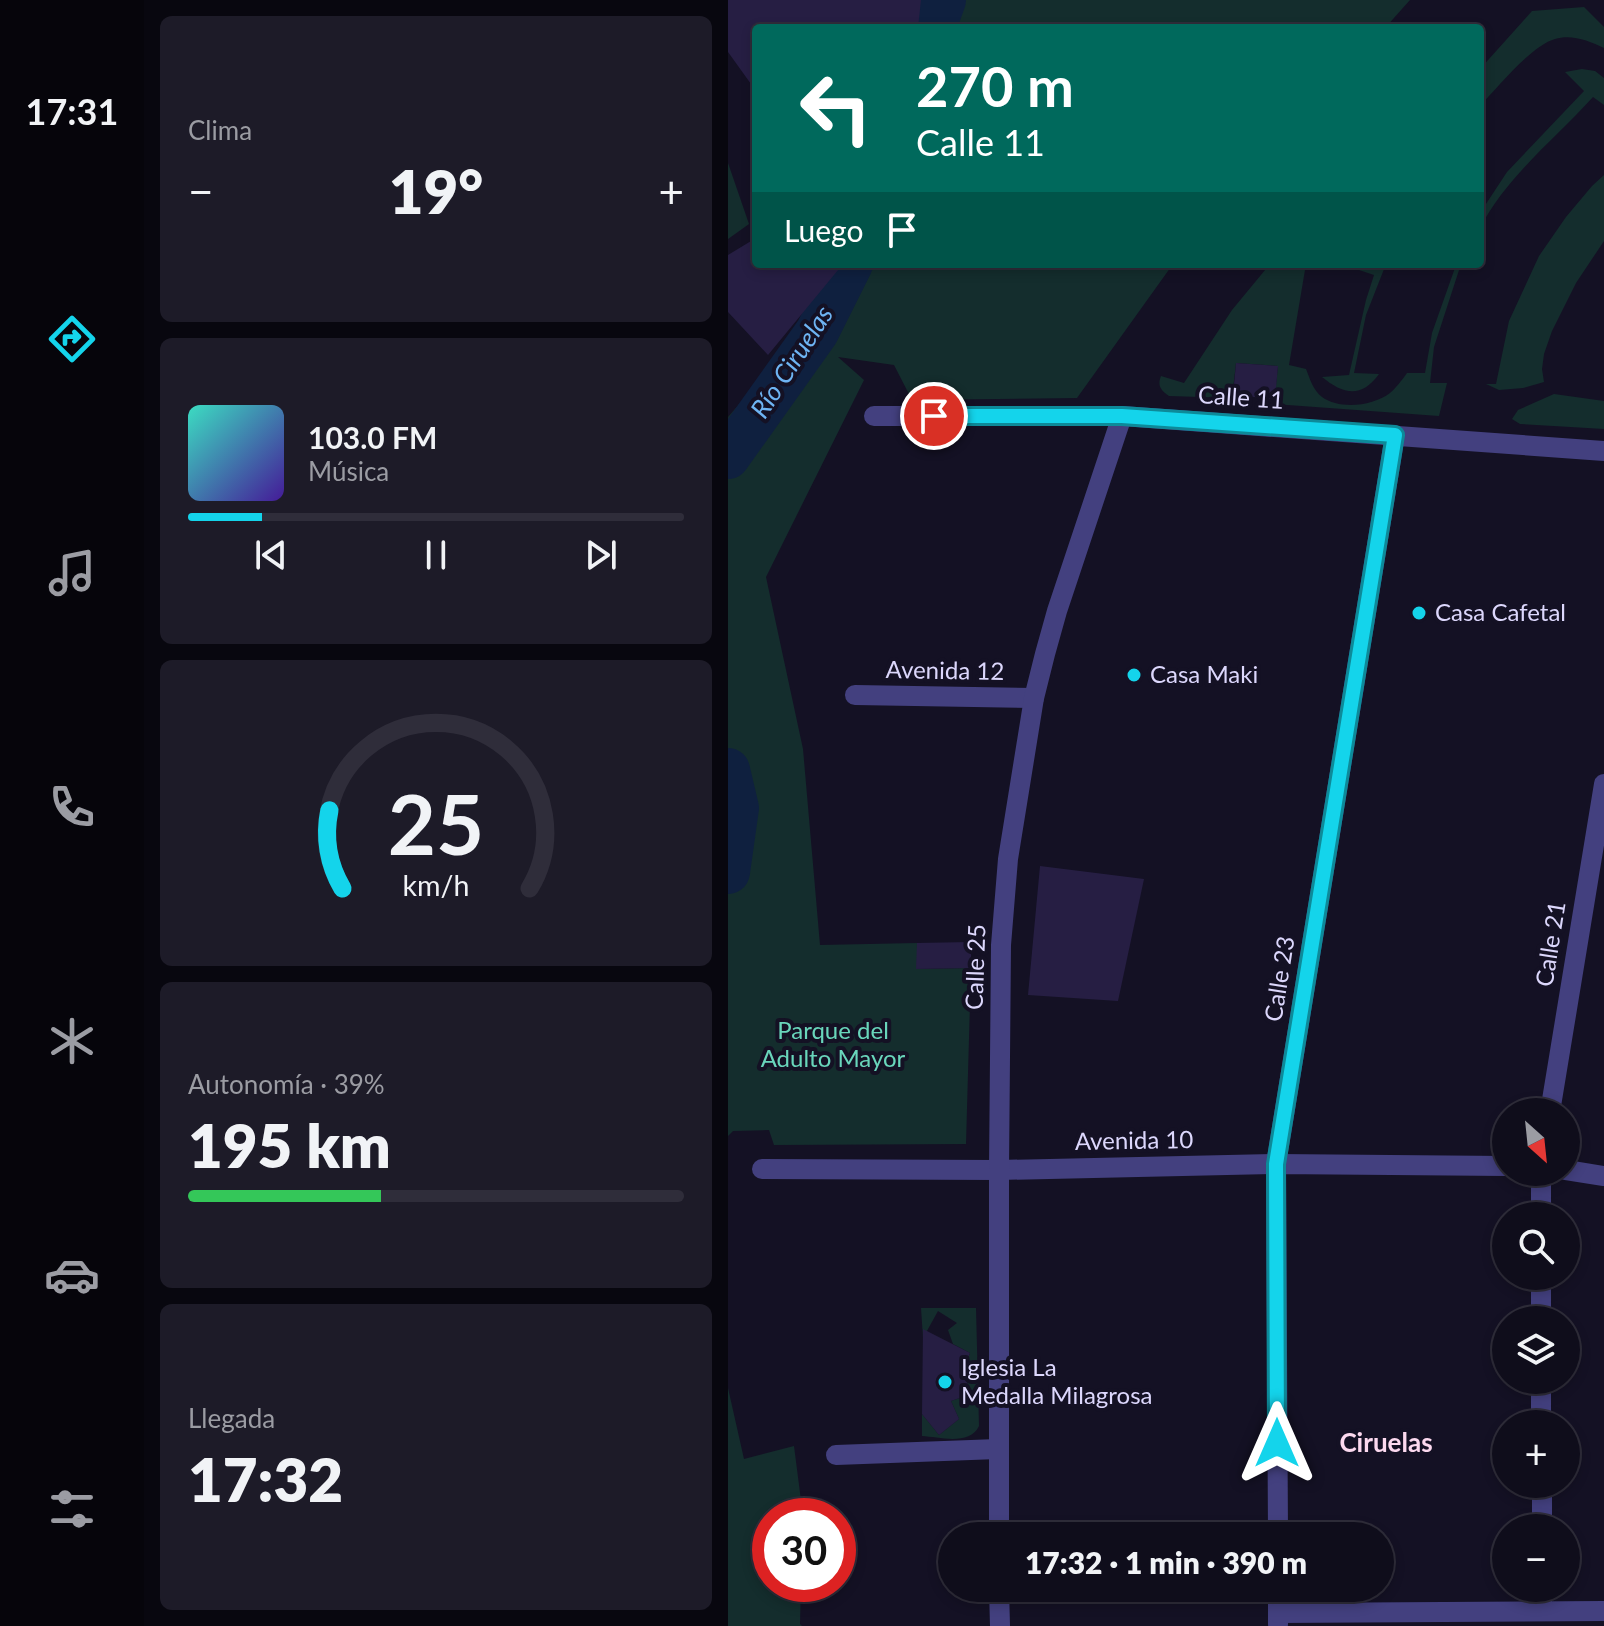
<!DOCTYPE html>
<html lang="es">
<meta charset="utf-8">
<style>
body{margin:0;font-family:Lato,sans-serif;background:#1d1b28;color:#f1f3f6;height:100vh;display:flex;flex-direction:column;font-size:30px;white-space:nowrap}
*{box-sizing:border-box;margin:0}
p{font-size:26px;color:#9b9ca3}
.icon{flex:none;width:44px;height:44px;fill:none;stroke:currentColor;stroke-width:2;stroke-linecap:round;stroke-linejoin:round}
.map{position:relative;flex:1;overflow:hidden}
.side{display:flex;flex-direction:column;gap:16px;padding:16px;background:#08070f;width:584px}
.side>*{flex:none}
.hud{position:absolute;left:24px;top:24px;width:732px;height:244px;border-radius:8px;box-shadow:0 4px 12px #0003,0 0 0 2px #2f2d3a;background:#00695c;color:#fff;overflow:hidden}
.needle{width:52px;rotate:153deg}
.controls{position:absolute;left:764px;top:1098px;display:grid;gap:16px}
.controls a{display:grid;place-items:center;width:88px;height:88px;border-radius:50%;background:#0f0d1b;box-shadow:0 4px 12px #0003,0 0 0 2px #2f2d3a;font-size:40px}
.speed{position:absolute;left:24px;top:1498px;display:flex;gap:16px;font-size:40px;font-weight:700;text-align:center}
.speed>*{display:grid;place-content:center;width:104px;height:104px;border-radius:50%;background:#0f0d1b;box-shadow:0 4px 12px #0003,0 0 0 2px #2f2d3a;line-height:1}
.speed .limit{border:12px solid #d22;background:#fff;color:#111}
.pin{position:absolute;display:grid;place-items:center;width:68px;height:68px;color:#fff;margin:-34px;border:4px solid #fff;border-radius:50%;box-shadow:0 2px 8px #0007}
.me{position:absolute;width:88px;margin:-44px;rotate:0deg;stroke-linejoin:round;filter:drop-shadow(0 0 6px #0008)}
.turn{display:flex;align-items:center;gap:28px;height:168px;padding:0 32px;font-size:36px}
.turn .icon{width:104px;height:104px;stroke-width:2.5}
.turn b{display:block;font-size:56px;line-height:68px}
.then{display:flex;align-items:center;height:76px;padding:0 32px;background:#0003;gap:16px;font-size:30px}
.big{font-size:60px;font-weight:800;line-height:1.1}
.side .card{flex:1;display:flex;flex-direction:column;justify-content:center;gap:12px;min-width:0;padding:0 28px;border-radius:12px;background:#1d1b28}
.side .dial{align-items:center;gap:0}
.dial svg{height:208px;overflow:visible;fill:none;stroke:#2f2d3a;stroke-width:7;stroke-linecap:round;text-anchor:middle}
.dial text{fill:#f1f3f6;stroke:none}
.song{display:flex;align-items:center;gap:24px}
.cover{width:96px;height:96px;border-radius:12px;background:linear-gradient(135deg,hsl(170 70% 55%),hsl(260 70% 35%))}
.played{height:8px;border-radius:4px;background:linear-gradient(90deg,#14d4eb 15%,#2f2d3a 15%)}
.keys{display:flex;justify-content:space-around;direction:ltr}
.heat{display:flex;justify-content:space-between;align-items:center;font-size:44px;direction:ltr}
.charge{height:12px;border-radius:6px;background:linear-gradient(90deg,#34c759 39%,#2f2d3a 0)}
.trip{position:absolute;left:210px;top:1522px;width:456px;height:80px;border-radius:40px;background:#0f0d1b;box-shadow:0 4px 12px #0003,0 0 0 2px #2f2d3a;font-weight:800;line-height:80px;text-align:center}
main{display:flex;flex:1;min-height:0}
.tab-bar{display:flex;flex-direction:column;width:144px;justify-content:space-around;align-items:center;background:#06050b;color:#9b9ca3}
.tab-bar .icon{width:56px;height:56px}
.tab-bar .active{color:#14d4eb}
.tab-bar b{font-size:36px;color:#f1f3f6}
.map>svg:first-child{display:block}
.green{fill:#142d2d}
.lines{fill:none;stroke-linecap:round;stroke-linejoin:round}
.river{stroke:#0f203f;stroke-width:44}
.building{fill:#261e43}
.minor{stroke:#43407f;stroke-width:20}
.route-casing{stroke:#0d8a99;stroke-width:20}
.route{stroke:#14d4eb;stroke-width:14}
.poi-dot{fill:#14d4eb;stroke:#141124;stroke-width:3}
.labels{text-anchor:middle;stroke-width:8;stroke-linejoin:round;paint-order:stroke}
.street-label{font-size:24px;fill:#dcd7fc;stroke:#141124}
.poi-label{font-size:24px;fill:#dcd7fc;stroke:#141124;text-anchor:start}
.park-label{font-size:24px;fill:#69d6bb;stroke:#141124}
.water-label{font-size:26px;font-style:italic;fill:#6eb4f3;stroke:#141124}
.neighbourhood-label{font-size:26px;font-weight:bold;fill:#fcd9ef;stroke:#141124}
</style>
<main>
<nav class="tab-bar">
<b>17:31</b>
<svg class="icon active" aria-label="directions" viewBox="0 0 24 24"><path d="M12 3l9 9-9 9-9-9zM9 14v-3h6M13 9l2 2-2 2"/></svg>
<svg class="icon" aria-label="music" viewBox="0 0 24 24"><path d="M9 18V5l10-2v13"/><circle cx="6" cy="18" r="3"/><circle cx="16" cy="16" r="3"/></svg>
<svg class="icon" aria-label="phone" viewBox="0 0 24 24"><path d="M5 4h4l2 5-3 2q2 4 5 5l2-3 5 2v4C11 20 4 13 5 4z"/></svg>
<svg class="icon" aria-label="climate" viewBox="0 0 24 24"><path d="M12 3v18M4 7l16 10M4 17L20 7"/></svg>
<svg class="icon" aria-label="car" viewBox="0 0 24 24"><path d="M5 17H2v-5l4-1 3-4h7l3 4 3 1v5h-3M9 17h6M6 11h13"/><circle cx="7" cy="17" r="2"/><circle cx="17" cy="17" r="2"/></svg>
<svg class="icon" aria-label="filters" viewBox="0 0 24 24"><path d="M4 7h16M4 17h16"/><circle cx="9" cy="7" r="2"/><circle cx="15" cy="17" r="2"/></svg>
</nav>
<section class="side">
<div class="card"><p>Clima</p>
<div class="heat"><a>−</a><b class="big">19°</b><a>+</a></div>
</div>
<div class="card">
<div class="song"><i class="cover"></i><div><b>103.0 FM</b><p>Música</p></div></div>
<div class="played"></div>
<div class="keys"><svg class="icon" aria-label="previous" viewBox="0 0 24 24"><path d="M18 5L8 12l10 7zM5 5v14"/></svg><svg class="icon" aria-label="pause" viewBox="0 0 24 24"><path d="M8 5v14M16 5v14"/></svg><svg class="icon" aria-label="next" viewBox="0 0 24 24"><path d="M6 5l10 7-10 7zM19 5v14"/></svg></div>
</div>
<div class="card dial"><svg viewBox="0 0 100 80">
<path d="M14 69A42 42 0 1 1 86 69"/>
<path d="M14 69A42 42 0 0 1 9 39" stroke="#14d4eb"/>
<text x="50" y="56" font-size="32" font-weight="700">25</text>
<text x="50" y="72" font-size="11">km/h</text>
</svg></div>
<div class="card"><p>Autonomía · 39%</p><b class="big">195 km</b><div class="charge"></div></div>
<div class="card"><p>Llegada</p><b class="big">17:32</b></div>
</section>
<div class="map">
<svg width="876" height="1626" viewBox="0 0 876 1626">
<rect width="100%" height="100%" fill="#141124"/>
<g class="green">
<polygon points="235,0 682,0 657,28 225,28"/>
<path d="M 856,7 L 876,27 L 876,48 C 861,41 844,34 827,39 C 804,45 769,88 752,106 L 752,69 L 804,11 Z"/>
<path d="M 854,69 L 867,71 L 876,78 L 876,105 L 865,97 C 826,140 779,176 752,228 L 752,214 L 754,210 L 779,172 L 856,91 L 837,72 Z"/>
<polygon points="0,163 21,224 0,239"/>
<polygon points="876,175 876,241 848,283 824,331 816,354 814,369 816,382 795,388 771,390 758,384 768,384 781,321 811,256 838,217 864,186"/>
<polygon points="134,264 445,264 349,398 184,400 166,365 110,357 136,380 38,577 75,749 92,945 189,943 189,969 243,968 238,1144 46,1145 41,1130 5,1131 0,1136 0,417 77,328 100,348"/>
<path d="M 542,264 L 578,264 L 561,365 L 578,369 C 582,379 585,390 594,397 C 612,410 645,406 662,393 C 668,388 674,380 679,373 L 697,373 L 704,333 L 728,265 L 733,264 L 706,347 L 702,383 L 719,383 L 711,416 L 546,404 L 550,366 L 508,363 L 504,398 L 441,396 C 433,390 429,386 433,376 L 456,383 L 504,310 Z"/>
<path d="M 629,264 L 658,264 L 638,315 L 626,373 L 651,374 C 633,399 615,394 594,377 L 621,375 L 638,300 L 646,275 L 628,269 Z"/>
<polygon points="826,394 876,401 876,429 792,424 784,419 790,410"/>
<path d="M 193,1308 L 248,1308 L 251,1426 C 242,1446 211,1437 194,1436 L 194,1414 L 211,1435 L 231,1419 L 223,1401 L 243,1394 L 235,1370 L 242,1353 L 225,1344 L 220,1330 L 229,1323 L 210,1311 L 195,1338 Z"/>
<polygon points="0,1388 16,1459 66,1446 75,1516 42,1516 42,1584 73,1584 72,1624 74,1626 0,1626"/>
</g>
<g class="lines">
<g class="river">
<polyline points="206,28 216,0"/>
<polyline points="0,457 89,332 123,264"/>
<polyline points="0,770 9,808 0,872"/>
</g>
</g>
<g class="building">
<polygon points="0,0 193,0 190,28 28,28 28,91 0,52"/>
<polygon points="28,238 28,264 115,264 40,355 0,312 0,255"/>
<polygon points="508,363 550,366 547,399 505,395"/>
<polygon points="312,866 416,879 390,1001 300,995"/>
<polygon points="243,942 243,968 188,969 189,943"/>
<polygon points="195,1329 242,1353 235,1370 243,1394 223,1401 231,1419 211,1435 194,1414"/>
</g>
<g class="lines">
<g class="minor">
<polyline points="146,416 394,416 876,451"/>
<polyline points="127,695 306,698"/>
<polyline points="822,1112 876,784"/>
<polyline points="34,1169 271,1170 548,1164 778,1166"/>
<polyline points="838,1170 876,1176"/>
<polyline points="813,1172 813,1216"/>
<polyline points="813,1276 813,1320"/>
<polyline points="813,1380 813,1424"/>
<polyline points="108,1455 270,1449"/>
<polyline points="814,1484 814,1528"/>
<polyline points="271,1536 271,1170 273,945 280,859 306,698 317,654 329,611 394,416"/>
<polyline points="550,1536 548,1164 667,435"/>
<polyline points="271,1588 272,1626"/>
<polyline points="550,1588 550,1624"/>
<polyline points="814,1588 814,1611"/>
<polyline points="550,1613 876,1611"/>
</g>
</g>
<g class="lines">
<g class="route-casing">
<polyline id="route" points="206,416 394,416 667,435 548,1164 549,1443"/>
</g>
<use href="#route" class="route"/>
</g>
<g class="poi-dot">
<circle cx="691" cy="613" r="8"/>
<circle cx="406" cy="675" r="8"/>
<circle cx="217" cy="1382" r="8"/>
</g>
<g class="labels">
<g class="street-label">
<text transform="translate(513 398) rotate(4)" y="8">Calle 11</text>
<text transform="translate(217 671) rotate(1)" y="8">Avenida 12</text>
<text transform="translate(823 944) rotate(-81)" y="8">Calle 21</text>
<text transform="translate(248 967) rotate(-88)" y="8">Calle 25</text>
<text transform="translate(552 979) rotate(-81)" y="8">Calle 23</text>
<text transform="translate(406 1141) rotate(-1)" y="8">Avenida 10</text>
</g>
<g class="poi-label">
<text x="707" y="621">Casa Cafetal</text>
<text x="422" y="683">Casa Maki</text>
<text x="233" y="1376">Iglesia La<tspan x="233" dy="28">Medalla Milagrosa</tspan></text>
</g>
<g class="park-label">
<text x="105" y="1039">Parque del<tspan x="105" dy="28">Adulto Mayor</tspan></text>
</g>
<g class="water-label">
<text transform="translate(64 362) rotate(-57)" y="9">Río Ciruelas</text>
</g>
<g class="neighbourhood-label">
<text x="658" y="1452">Ciruelas</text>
</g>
</g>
</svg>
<div class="controls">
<a><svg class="needle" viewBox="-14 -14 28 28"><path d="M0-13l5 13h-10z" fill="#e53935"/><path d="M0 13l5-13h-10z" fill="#9b9ca3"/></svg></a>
<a><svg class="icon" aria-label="search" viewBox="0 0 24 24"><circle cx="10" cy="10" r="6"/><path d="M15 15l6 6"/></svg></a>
<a><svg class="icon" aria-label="layers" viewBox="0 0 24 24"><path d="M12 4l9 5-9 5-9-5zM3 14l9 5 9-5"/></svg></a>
<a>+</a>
<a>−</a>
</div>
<div class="speed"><div class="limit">30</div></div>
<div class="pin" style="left:206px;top:416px;background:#d93025"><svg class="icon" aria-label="arrive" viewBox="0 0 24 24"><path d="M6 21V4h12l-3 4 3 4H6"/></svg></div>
<svg class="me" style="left:549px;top:1443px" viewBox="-20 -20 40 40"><path d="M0-17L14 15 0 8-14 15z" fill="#14d4eb" stroke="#fff" stroke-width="4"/></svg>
<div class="trip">17:32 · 1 min · 390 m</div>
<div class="hud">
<div class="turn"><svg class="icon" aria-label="left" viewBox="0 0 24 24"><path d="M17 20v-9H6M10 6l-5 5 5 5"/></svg><div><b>270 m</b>Calle 11</div></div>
<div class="then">Luego<svg class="icon" aria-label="arrive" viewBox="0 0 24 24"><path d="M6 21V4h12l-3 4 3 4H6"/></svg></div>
</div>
</div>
</main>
